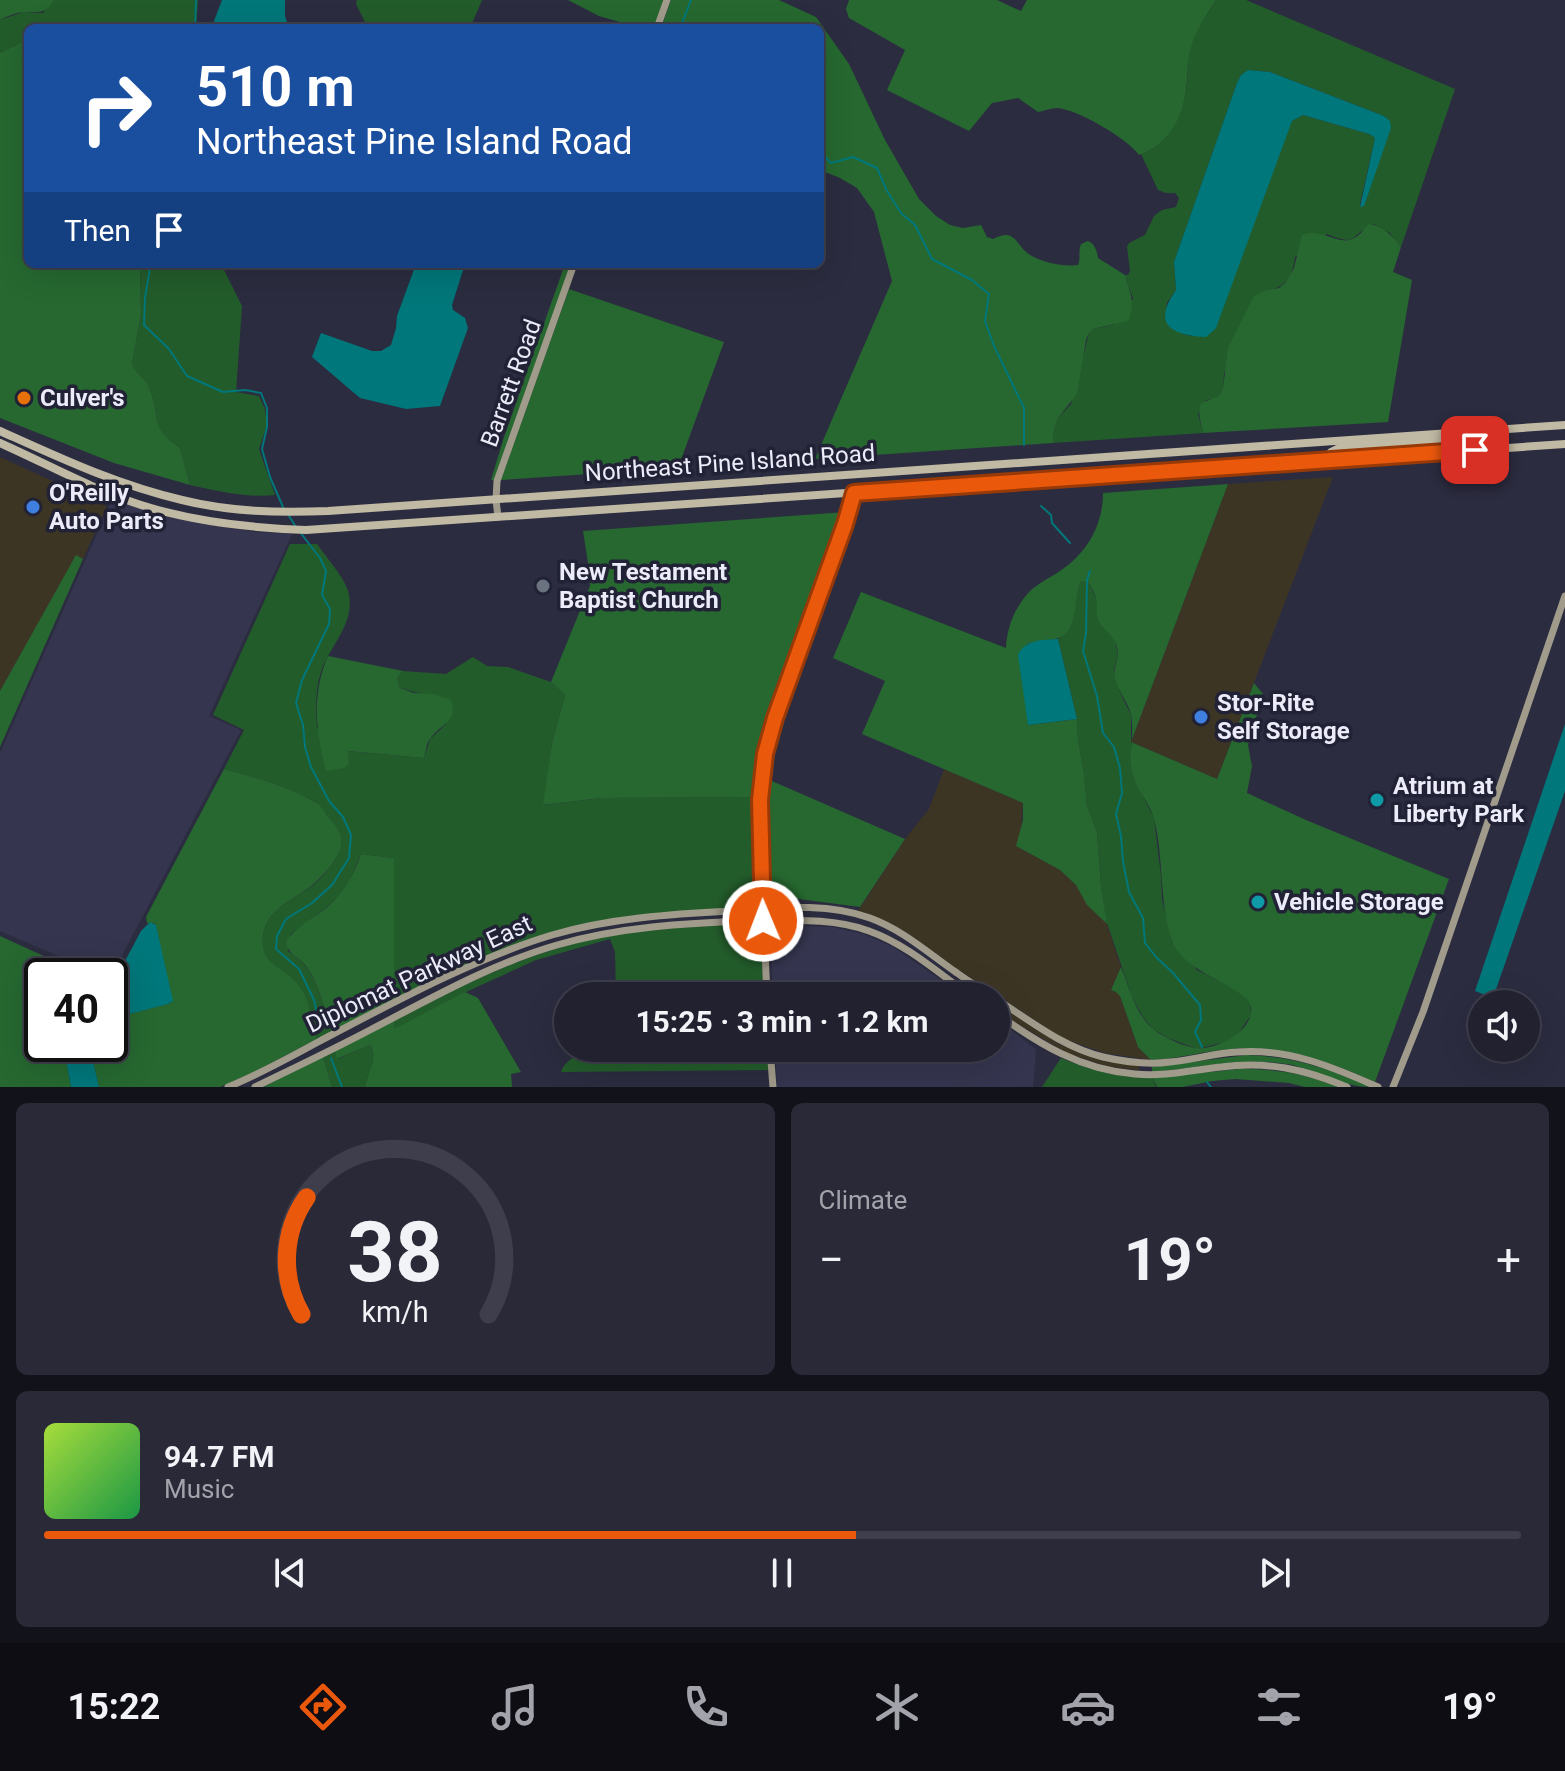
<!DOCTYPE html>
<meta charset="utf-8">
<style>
body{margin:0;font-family:Roboto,sans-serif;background:#292938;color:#f1f3f6;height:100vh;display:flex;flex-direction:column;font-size:30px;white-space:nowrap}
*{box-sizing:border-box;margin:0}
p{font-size:26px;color:#a2a3ab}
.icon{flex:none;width:44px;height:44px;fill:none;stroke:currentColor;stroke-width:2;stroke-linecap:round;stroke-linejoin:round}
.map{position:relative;height:1087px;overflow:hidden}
.panel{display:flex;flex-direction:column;gap:16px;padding:16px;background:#12121a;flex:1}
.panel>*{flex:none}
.guide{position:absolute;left:24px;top:24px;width:800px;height:244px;border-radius:12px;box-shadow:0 8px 32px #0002,0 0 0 2px #3e3e4c;background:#1a4fa0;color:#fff;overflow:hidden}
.fabs{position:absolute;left:1468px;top:990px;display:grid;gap:16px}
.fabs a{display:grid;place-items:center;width:72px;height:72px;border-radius:50%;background:#212130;box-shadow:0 8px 32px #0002,0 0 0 2px #3e3e4c;font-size:40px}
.speed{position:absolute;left:24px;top:958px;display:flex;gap:16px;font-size:40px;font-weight:700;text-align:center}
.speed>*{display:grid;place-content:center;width:104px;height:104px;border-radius:50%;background:#212130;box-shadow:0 8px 32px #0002,0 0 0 2px #3e3e4c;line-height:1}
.speed .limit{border:4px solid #111;border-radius:12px;background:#fff;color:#111}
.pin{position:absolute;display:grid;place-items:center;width:68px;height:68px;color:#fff;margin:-34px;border-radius:16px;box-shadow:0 4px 12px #0006}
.me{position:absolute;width:88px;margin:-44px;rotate:359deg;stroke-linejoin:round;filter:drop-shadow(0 0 6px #0008)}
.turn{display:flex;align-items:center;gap:28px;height:168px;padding:0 40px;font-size:36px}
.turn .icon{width:104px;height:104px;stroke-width:2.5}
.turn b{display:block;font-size:56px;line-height:68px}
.then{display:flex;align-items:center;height:76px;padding:0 40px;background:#0003;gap:16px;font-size:30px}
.big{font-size:60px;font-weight:700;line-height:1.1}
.panel .card{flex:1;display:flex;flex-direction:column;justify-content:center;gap:12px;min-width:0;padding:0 28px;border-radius:12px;background:#292938}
.panel .dial{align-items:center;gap:0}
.dial svg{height:208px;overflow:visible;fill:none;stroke:#3e3e4c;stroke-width:7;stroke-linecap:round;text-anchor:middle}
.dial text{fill:#f1f3f6;stroke:none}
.song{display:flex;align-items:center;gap:24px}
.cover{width:96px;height:96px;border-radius:12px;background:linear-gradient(135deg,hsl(80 70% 55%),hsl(140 70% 35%))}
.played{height:8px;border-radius:4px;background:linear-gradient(90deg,#ea580c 55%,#3e3e4c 55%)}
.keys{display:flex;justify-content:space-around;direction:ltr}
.heat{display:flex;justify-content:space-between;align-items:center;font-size:44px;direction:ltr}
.panel .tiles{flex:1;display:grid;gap:16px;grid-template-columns:1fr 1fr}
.card:last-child{grid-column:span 2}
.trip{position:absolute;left:554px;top:982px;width:456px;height:80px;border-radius:40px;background:#212130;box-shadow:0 8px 32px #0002,0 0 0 2px #3e3e4c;font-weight:700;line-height:80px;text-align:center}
.menu{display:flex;height:128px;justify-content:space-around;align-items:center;background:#0d0d13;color:#a2a3ab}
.menu .icon{width:56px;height:56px}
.menu .active{color:#ea580c}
.menu b{font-size:36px;color:#f1f3f6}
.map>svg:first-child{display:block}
.commercial{fill:#3d3524}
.built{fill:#35354f}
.green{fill:#235c2b;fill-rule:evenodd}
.forest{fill:#266830}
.water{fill:#00777a}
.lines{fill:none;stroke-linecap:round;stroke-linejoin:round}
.stream{stroke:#00777a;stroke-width:2}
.secondary{stroke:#a09b8a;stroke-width:7}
.primary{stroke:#c0b9a3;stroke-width:8}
.route-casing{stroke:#983908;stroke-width:20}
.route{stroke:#ea580c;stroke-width:14}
.food-dot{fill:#e8710a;stroke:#222236;stroke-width:3}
.shop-dot{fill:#3f7fe0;stroke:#222236;stroke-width:3}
.worship-dot{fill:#6b7280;stroke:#222236;stroke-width:3}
.culture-dot{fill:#0f9aa8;stroke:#222236;stroke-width:3}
.labels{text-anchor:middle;stroke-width:7;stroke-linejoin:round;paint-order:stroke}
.street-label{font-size:24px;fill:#ebebf9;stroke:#222236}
.poi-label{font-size:24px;font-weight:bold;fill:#ebebf9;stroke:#222236;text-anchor:start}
</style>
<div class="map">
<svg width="1565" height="1087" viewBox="0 0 1565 1087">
<rect width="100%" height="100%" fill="#2c2c40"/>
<g class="commercial">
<polygon points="0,457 107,506 83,559 76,556 0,691"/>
<polygon points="1333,477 1217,779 1131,742 1228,484"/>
<polygon points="944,769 1023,803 1021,832 1016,846 1060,870 1076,885 1088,905 1107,924 1121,967 1111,990 1116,992 1120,996 1138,1047 1151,1060 1104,1053 1062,1038 959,970 906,932 890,923 858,911 905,839 929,809"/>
<polygon points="996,1003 1059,1044 1092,1057 1139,1066 1139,1070 1109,1067 1067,1053 1023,1027 996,1009"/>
</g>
<g class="built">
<polygon points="112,500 168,517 255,532 292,534 209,716 241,730 110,978 110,976 105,976 0,931 0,753"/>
<polygon points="797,926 832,927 863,934 893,947 964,996 773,996 770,927"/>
<polygon points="996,1019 1036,1049 1033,1087 777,1087 775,1048 996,1048"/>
</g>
<g class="green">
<polygon points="54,0 198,0 196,28 28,28 28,39 0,53 0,20 23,12 43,13"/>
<polygon points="357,0 482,0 470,28 372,28 366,24 356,4"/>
<path d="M 1216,0 L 1246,0 L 1455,89 L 1401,247 L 1390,233 L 1373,224 C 1349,236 1358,247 1327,234 L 1295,257 C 1293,275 1285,289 1267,290 L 1224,373 L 1223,388 L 1219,396 L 1213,399 L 1206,400 L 1198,414 L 1203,433 L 1053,443 L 1054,431 L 1058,418 L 1071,404 L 1089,333 L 1093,329 L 1113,325 L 1133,299 L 1125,275 L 1128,275 L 1130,271 L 1127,247 L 1129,243 L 1145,235 L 1154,216 L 1162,210 L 1176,207 L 1179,198 L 1175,193 L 1166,193 L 1158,190 L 1141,154 C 1170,144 1183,115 1187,86 C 1188,76 1187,65 1188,55 C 1192,35 1206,17 1216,0 ZM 1248,70 L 1270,72 L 1384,116 L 1390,121 L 1361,207 L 1360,204 L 1375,138 L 1369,134 L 1303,115 L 1292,121 L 1192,336 L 1183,334 L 1165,316 L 1167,303 L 1176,290 L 1174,262 L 1237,83 L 1241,75 Z"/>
<path d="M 140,264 L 221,264 L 242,306 L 236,392 L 259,396 L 265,409 L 267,425 L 259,449 L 275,495 C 247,498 217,491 190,485 L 180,448 C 147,426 162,414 148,385 C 144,377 136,373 132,364 L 141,314 Z"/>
<path d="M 290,544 L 317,544 C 326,557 344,577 348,591 C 357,622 330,645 321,672 C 315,690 316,709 317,728 L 349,759 L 347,751 L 424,758 L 430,739 L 446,724 L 422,694 L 400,688 L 397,678 L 403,671 L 446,674 L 473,657 L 487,666 L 508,667 L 551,682 L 565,695 L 552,743 L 544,805 L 601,798 L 757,797 L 760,906 L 647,914 L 568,928 L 394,1000 L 394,858 L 361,854 C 357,863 353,874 348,883 C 335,905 311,918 291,934 L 288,951 C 294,955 300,959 304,964 C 317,979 326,1012 331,1032 L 317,1039 C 313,1026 311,1010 305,998 C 293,970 259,969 263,936 C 266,907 298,899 317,882 C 327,872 346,851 341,835 C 338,827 333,822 327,816 C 323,810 321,805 315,802 C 288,786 254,777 224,769 L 244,730 L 213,715 Z"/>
<path d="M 1081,581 L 1089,583 L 1097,600 L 1097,618 L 1115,639 L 1118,655 L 1114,669 L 1119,690 L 1131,715 L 1131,766 L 1133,777 L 1154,818 L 1161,876 L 1162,899 L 1172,942 L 1197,970 L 1240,992 L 1250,1002 L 1251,1015 L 1240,1031 L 1229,1041 L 1197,1049 L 1168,1038 L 1152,1028 L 1143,1017 L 1132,997 L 1106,920 L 1101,887 L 1097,833 L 1087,805 L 1084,774 L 1078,739 L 1077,719 L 1058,639 C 1079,626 1071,601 1081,581 Z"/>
<path d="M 760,924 L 764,996 L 616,996 L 615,952 L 610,939 L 536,960 L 466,992 L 394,1030 L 394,1021 C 446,994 499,966 555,949 C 620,929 692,926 760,924 Z"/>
<path d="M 370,1045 C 379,1059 367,1072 365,1087 L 332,1087 L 323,1057 L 335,1051 L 338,1059 Z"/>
<path d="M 613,1048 L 767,1048 L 768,1070 L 561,1072 C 569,1050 595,1055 613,1048 Z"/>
<path d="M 1061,1058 C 1091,1071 1121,1078 1153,1078 L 1156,1087 L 1042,1087 Z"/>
</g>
<g class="forest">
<path d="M 0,0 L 54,0 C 46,14 40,12 26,12 C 17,12 8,16 0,20 Z"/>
<polygon points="568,0 664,0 654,28 630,28 630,25 599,16"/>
<path d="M 671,0 L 779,0 L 816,17 L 849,64 L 885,140 L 919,199 L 936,216 L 950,225 L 963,228 L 981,225 L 987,237 L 993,239 C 1013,229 1014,240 1026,252 C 1037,262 1064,267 1078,265 C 1081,258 1078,251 1081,244 L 1088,241 C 1095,244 1097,251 1098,258 L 1125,275 C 1130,291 1136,305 1128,321 L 1093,329 L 1089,333 L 1086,340 L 1077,394 L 1058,418 L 1054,431 L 1053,443 L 815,459 L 892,281 L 874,212 L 857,188 L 840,178 L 820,170 L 820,114 L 823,107 L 820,105 L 820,28 L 661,28 Z"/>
<path d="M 849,0 L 997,0 L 1021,11 L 1027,0 L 1216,0 C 1206,16 1195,32 1190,50 C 1187,60 1188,71 1187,81 C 1185,114 1171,144 1139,155 C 1128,139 1077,109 1057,108 C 1051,108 1044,111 1038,112 L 1018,98 L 992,103 L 969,131 L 887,90 L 905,50 L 849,18 L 846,9 Z"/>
<path d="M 28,39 L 28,264 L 140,264 L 141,314 L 132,364 C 136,373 144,377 148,385 C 162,414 147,426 180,448 L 190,485 L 114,463 L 0,418 L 0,53 Z"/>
<path d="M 1369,224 C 1382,226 1393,235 1401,247 L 1393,272 L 1412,280 L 1388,422 L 1203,433 C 1201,423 1197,413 1201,403 L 1219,396 L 1223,388 L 1228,348 L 1254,296 L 1267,290 L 1279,288 L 1285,283 L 1294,268 L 1302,235 C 1322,227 1339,247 1354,238 C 1361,235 1363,229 1369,224 Z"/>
<polygon points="565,264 570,264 563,287 494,480 491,480 504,437"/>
<polygon points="569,289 724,342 678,468 501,480"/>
<path d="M 1228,484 L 1131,742 L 1217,779 L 1254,683 L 1263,694 L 1248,745 L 1252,766 L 1247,793 L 1306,820 L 1449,879 L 1375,1082 C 1329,1062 1283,1044 1231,1049 C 1204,1051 1178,1059 1151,1060 L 1138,1047 L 1120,996 L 1116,992 L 1111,990 L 1121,967 C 1129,987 1135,1012 1151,1027 C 1161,1036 1180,1045 1194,1048 C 1214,1051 1254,1032 1251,1007 C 1248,986 1182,975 1171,938 C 1159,899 1164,858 1154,819 C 1150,803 1137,791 1133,776 C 1127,755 1135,735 1131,715 C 1128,701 1117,691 1115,677 C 1113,668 1118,661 1118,653 C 1117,634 1102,632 1097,617 C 1096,613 1097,609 1097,605 C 1097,596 1093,591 1089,583 L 1081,581 C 1073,596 1079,631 1059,638 C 1051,641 1037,641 1027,644 L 1028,725 L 1077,719 L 1078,739 L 1084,774 L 1087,805 L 1097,833 L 1101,887 L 1107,924 L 1087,905 L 1076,885 L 1060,870 L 1016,846 L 1023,820 L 1023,803 L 862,734 L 885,681 L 833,658 L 861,592 L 1006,648 C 1007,626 1015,608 1029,592 C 1038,583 1050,578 1060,571 C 1087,553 1103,525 1103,493 Z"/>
<polygon points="846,512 773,717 762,754 757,797 601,798 543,805 552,743 565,695 551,682 590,586 590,576 583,531"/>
<polygon points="76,555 83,559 0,747 0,691"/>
<path d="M 328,656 L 403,671 L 397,678 L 400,688 L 414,693 L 434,694 L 451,700 C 459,722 440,724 430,739 C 426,744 426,752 424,758 L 348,751 L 349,763 L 345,768 L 326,771 C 316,732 311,694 328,656 Z"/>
<path d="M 224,769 C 254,777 288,786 315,802 C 321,805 324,810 327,816 C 333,822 338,827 341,835 C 346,851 327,872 316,882 C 298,899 266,907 263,936 C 260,967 285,966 300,987 C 310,1001 312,1022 317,1039 L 252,1073 L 220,1087 L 99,1087 L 89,1044 L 110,1044 L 110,1019 L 171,1003 L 156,925 L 153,923 L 147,923 L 146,917 Z"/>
<polygon points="765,778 905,839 860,907 791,898 771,889 767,798 763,797"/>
<path d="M 361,854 L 394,858 L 394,1000 L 331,1032 C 326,1012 318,982 306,966 C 299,956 288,955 286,942 C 295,926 312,920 326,908 C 343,894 354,875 361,854 Z"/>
<polygon points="0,936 59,963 73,975 42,976 42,1044 63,1044 71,1087 0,1087"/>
<path d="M 465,992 L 478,998 L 521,1072 L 511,1074 L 512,1087 L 365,1087 C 367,1072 379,1058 370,1045 L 337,1059 L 335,1051 L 394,1021 L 394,1029 Z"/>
<path d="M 1247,1055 C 1293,1057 1328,1068 1370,1087 C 1342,1087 1316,1069 1287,1064 C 1243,1057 1196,1068 1152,1072 L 1152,1067 Z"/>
<polygon points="323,1057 332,1087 263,1087"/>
<path d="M 1239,1069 C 1277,1069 1303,1073 1338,1087 L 1305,1087 L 1289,1083 L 1235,1079 L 1212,1081 L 1183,1087 L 1157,1087 L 1153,1078 Z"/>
</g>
<g class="water">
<polygon points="222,0 285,0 285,16 289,28 216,28 214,21"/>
<path d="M 1248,70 L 1270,72 L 1384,116 L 1390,121 L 1391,128 L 1364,206 L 1360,207 L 1375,138 L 1369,134 L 1303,115 L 1292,121 L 1216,328 L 1206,337 C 1170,335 1152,324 1176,290 L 1174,262 L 1237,83 L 1241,75 Z"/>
<polygon points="416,264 465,264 452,305 453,310 465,318 468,328 440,406 406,409 360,398 312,357 321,333 372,351 381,351 391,345 396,328 397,316"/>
<path d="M 1058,639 L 1077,719 L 1028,725 L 1018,655 C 1025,639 1043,640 1058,639 Z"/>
<polygon points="1565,724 1565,791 1493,998 1475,991"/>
<polygon points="150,922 156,925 173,1001 168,1004 110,1019 110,989 141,931"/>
<polygon points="63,1044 89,1044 99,1087 71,1087"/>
</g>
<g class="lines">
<g class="stream">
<polyline points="681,26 691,0"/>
<polyline points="195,28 196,0"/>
<polyline points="820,151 831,163 853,157 877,168 887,191 901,213 915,225 932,259 972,280 989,294 985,321 994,346 1024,408 1024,445"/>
<polyline points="153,264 150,268 145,298 144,325 169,349 187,376 223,392 245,390 261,393 267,408 267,427 262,449 270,477 283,507"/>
<polyline points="1041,506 1051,515 1052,523 1070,543"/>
<polyline points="289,516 296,527"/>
<polyline points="300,532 320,558 326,571 322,595 330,609 329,624 302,680 296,703 303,725 305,747 311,767 329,801 343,817 351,835 349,858 332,885 312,903 286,919 277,936 276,949 299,969 314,1000 321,1031"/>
<polyline points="1090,571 1087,580 1086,633 1083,651 1097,696 1103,733 1114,747 1120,768 1122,793 1116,814 1121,836 1123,862 1129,892 1143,918 1145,943 1156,957 1173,973 1200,1005 1201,1020 1195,1032 1202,1047"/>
<polyline points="331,1058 342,1087"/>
<polyline points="1207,1082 1211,1087"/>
</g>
<g class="secondary">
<polyline points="657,28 667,0"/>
<polyline points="498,517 496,500 497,481 574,264"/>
<polyline points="767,996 759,817 765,754 786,688 845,524 854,493"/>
<path d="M 996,999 C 1031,1021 1062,1047 1103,1057 C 1125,1062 1148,1065 1170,1062 C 1193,1060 1215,1053 1237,1052 C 1288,1048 1333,1067 1378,1087"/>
<path d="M 996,1013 C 1039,1044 1081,1070 1135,1074 C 1164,1077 1192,1070 1221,1067 C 1268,1061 1304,1069 1347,1087"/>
<polyline points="770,1048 773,1087"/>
<path d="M 228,1087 C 260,1074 290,1057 320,1041 C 392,1003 475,958 552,935 C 610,918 672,914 732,911 C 777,908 826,902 870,918 C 903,930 928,953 957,973 C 968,981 980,988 992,996"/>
<path d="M 255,1087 C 294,1068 332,1050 370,1030 C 430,999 491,964 557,945 C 619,927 685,923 749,921 C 790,921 830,917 869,931 C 908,945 938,973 971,996"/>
<polyline points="1393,1087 1423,1012 1565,596"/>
</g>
<g class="primary">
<path d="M 0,431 C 60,458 117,485 182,500 C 230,512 279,513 328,511 L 1565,425"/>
<path d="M 0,443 C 47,464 92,489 141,505 C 194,522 251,528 306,530 L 1565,444"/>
<polyline points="1327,460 1331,452 1341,447 1456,438 1467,434"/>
</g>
</g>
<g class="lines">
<g class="route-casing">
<polyline id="route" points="763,921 760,800 765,754 775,718 845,524 854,493 1475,450"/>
</g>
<use href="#route" class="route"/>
</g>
<circle class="food-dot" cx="24" cy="398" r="8"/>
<g class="shop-dot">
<circle cx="33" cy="507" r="8"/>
<circle cx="1201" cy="717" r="8"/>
</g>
<circle class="worship-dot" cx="543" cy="586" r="8"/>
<g class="culture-dot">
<circle cx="1377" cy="800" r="8"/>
<circle cx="1258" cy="902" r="8"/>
</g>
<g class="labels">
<g class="street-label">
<text transform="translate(511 383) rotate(-70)" y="8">Barrett Road</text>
<text transform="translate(730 463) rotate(-4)" y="8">Northeast Pine Island Road</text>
<text transform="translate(419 974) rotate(-25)" y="8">Diplomat Parkway East</text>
</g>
<g class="poi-label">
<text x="40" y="406">Culver's</text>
<text x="49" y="501">O'Reilly<tspan x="49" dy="28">Auto Parts</tspan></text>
<text x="559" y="580">New Testament<tspan x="559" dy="28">Baptist Church</tspan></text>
<text x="1217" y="711">Stor-Rite<tspan x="1217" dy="28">Self Storage</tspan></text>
<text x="1393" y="794">Atrium at<tspan x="1393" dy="28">Liberty Park</tspan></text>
<text x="1274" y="910">Vehicle Storage</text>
</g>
</g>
</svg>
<div class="fabs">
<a><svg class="icon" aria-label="sound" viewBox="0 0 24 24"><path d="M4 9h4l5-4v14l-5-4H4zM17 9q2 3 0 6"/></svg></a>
</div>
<div class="speed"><div class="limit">40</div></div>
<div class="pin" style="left:1475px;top:450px;background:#d93025"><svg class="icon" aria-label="arrive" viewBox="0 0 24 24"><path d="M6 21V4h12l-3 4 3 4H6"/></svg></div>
<svg class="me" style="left:763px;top:921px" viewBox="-20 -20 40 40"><circle r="17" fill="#ea580c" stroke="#fff" stroke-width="3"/><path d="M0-11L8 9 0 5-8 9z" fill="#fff"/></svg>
<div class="trip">15:25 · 3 min · 1.2 km</div>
<div class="guide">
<div class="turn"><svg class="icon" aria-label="right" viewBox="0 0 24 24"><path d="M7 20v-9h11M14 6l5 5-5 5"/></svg><div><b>510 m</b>Northeast Pine Island Road</div></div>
<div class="then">Then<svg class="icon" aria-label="arrive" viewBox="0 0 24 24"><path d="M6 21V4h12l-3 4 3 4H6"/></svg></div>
</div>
</div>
<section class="panel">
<div class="tiles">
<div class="card dial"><svg viewBox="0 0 100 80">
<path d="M14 69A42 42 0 1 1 86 69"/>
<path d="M14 69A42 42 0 0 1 16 24" stroke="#ea580c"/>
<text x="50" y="56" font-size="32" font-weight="700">38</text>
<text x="50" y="72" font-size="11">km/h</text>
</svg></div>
<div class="card"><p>Climate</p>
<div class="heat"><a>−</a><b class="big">19°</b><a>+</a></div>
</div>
<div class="card">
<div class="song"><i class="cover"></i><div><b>94.7 FM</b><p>Music</p></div></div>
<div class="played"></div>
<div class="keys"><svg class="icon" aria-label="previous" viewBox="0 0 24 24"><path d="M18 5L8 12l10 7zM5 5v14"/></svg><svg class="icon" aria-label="pause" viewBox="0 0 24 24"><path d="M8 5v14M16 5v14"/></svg><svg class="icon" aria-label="next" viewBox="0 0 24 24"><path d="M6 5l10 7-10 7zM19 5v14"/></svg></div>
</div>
</div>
</section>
<nav class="menu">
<b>15:22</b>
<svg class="icon active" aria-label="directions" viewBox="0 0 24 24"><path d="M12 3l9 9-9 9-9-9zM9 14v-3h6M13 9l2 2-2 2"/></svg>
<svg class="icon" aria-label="music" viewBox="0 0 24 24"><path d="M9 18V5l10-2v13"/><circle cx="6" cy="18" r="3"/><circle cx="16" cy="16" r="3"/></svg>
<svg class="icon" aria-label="phone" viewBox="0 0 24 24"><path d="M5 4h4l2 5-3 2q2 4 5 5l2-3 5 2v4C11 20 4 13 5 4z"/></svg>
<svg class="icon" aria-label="climate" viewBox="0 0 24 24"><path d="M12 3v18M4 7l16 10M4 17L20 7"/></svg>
<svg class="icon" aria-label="car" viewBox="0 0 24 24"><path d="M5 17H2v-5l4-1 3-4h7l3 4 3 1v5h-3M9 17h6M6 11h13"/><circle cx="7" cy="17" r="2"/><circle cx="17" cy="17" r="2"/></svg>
<svg class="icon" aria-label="filters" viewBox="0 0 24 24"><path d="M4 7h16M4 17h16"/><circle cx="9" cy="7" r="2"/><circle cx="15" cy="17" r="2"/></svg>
<b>19°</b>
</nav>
